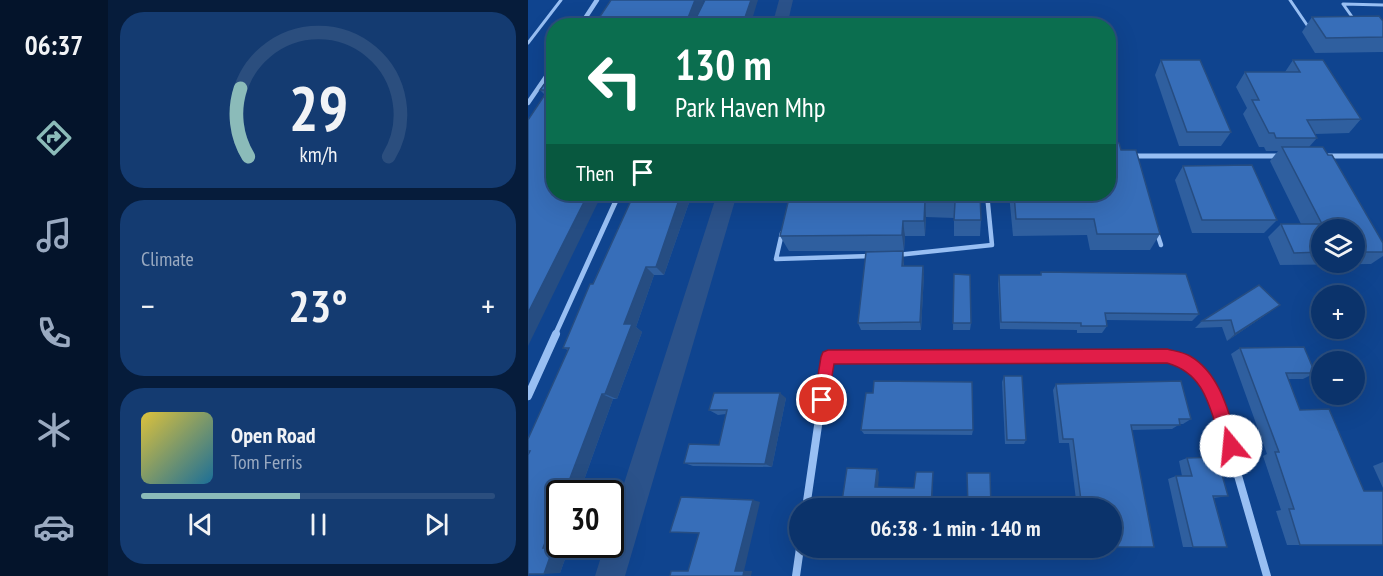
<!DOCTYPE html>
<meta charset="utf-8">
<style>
body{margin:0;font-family:"PT Sans Narrow",sans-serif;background:#143b71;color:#f1f3f6;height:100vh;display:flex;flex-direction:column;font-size:22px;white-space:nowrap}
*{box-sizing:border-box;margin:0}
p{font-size:20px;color:#9aaac1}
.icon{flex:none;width:33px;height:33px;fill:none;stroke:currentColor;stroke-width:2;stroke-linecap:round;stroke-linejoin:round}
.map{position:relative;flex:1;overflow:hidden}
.sheet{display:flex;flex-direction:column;gap:12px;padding:12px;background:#061c3b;width:420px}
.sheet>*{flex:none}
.guide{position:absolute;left:18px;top:18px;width:570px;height:183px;border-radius:24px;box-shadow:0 6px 24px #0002,0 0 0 2px #2b4e7e;background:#0b6e4f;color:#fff;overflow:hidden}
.buttons{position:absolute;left:783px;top:219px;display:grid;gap:12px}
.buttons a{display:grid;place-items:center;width:54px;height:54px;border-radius:50%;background:#0b336b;box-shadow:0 6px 24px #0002,0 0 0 2px #2b4e7e;font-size:30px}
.speed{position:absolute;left:18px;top:480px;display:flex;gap:12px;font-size:30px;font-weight:700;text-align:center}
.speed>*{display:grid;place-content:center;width:78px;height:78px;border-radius:50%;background:#0b336b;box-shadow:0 6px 24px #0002,0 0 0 2px #2b4e7e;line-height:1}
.speed .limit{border:3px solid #111;border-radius:9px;background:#fff;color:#111}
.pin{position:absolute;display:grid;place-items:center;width:51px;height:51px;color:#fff;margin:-26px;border:3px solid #fff;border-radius:50%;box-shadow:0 2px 6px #0007}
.me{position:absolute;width:66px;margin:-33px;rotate:343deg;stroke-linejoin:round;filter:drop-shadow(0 0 4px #0008)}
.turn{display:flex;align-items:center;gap:21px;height:126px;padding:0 30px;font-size:27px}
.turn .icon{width:78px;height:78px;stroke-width:2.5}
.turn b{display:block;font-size:42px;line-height:51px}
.then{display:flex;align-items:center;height:57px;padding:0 30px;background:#0003;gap:12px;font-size:22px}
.big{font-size:45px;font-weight:700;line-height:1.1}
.sheet .widget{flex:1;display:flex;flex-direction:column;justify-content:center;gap:9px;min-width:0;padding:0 21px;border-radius:24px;background:#143b71}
.sheet .dial{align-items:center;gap:0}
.dial svg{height:156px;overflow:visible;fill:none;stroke:#2b4e7e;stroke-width:7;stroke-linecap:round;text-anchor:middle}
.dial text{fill:#f1f3f6;stroke:none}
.song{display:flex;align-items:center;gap:18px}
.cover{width:72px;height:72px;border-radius:9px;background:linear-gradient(135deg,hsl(50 70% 55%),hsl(200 70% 35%))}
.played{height:6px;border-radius:3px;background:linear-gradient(90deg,#8bbbb9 45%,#2b4e7e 45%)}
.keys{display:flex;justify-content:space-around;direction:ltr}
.heat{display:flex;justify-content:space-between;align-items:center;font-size:33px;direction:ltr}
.trip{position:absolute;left:261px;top:498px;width:333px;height:60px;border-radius:30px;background:#0b336b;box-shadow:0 6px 24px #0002,0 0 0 2px #2b4e7e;font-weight:700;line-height:60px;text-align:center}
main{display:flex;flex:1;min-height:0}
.tab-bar{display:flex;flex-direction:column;width:108px;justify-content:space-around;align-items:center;background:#04142b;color:#9aaac1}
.tab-bar .icon{width:42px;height:42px}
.tab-bar .current{color:#8bbbb9}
.tab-bar b{font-size:27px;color:#f1f3f6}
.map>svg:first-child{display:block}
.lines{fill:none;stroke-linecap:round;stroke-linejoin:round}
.canal{fill:#2b528a;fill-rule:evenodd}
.service-far1{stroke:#98bff3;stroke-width:3}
.service{stroke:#98bff3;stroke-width:4.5}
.minor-far2{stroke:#98bff3;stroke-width:4.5}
.minor-far1{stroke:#98bff3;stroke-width:5}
.minor{stroke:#98bff3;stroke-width:8}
.wall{fill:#2f5f9f;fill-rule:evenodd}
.shaded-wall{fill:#264d82}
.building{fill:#376eb9;stroke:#264d82;stroke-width:1.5}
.route{fill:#e11d48;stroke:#92132f;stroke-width:1.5}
</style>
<main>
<nav class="tab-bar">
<b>06:37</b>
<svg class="icon current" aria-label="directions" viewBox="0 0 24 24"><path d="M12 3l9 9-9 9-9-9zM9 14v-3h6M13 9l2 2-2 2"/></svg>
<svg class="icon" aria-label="music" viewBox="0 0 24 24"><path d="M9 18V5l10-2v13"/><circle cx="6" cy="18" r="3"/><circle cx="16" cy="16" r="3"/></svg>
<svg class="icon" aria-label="phone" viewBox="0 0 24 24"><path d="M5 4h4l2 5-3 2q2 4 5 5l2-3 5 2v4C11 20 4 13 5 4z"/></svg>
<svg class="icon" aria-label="climate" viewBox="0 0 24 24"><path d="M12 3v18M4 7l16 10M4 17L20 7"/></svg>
<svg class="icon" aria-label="car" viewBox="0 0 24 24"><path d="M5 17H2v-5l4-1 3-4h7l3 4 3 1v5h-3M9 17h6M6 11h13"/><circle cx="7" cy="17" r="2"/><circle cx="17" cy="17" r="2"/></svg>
</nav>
<section class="sheet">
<div class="widget dial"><svg viewBox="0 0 100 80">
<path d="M14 69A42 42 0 1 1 86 69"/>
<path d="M14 69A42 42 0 0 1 10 34" stroke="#8bbbb9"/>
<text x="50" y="56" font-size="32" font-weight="700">29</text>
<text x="50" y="72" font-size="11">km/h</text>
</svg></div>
<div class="widget"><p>Climate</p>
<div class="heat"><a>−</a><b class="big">23°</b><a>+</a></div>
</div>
<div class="widget">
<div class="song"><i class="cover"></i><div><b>Open Road</b><p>Tom Ferris</p></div></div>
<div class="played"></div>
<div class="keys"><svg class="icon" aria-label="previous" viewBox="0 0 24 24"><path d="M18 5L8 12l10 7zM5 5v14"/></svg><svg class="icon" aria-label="pause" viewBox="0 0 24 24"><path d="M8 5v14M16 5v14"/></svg><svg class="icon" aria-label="next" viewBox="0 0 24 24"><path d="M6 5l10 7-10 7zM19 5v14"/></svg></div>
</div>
</section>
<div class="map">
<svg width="855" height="576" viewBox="0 0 855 576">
<rect width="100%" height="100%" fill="#0f448f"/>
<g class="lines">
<g class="canal">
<polygon points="251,0 265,0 259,26 244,26"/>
<polygon points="189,194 209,194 97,576 67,576 77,544 82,544 82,527"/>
</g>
<g class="service-far1">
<polyline points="762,0 779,25 785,25"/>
<polyline points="827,21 815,4 855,5"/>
<polyline points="0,43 33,0"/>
</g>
<g class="service">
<polyline points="254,233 248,259 343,256"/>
<polyline points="629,233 633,245"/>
<polyline points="369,255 464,245 459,194"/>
</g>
<g class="minor-far2">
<polyline points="52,26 69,0"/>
<polyline points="0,103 26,65"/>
</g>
<g class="minor-far1">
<polyline points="604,156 752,156"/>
<polyline points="799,156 855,156"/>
<polyline points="27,335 91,194"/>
</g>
<g class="minor">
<polyline points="0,396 28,334"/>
<polyline points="278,508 300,357 639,356 656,362 668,370 687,396 739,576"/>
<polyline points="268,576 272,548"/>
</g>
</g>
<g class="wall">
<polygon points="784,17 855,21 855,52 787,53 774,32"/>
<polygon points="633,60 703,132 693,146 651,146 627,75"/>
<path d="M 765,60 L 833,119 L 821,133 L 787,134 L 789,138 L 781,147 L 855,243 L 855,256 L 843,264 L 752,265 L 740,237 L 753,224 L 773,224 L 742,161 L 750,151 L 738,151 L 736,147 L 731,147 L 715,114 L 719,108 L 708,87 L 717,72 L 757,72 ZM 794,230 L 826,230 L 826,262 L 794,262 Z"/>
<polygon points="26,71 26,194 17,95 12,90"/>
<polygon points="580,104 588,133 585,141 593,150 632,234 622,250 562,250 559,235 485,236 481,194 580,194"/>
<polygon points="655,166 749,220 736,233 664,233 647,180"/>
<polygon points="106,194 164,194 136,275 126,275 108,327 114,332 89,399 85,399 51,494 32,494 32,544 31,548 41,548 32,573 1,453 0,452 0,439 40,350 35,348"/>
<polygon points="262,194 452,194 453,220 452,236 426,236 426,218 398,217 397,236 377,236 376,251 261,251 252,236"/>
<polygon points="376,260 376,266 395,266 396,274 393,330 333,330 330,323"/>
<polygon points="513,272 671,314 664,321 578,320 579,326 574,333 549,333 549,330 472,329 470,283 471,275 512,275"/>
<polygon points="426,274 443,323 442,330 425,330"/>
<polygon points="742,312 699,341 694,327 667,328 674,321"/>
<polygon points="712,348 787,373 775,379 760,379 772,410 855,545 759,545 748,511 753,510 735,456 739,454 703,354"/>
<polygon points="476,376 498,440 496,444 477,444 474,382"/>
<polygon points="528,384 663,419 655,424 652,424 644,429 604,430 584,508 549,508 541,443 531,443 525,390"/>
<polygon points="258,398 244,467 165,466 156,463 191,445 198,414 190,415 181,410"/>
<polygon points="333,430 445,430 444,435 336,434"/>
<polygon points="659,458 700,496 686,498 699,547 655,547 640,479 648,476 654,476 651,461"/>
<polygon points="855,462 855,488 845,466"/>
</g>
<g class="shaded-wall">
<polygon points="167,0 176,0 166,26 160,18"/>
<polygon points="223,0 230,0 222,26 214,26"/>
<polygon points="588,133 581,151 583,135"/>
<polygon points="60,194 74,194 0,346 0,313"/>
<polygon points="153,194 164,194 136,275 128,267"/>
<polygon points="397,201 398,217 397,236 396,221"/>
<polygon points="375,221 377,236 376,251 374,235"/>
<polygon points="375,251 376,260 375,274 374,266"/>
<polygon points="395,266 396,274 393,330 392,322"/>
<polygon points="118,267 126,275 108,327 114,332 89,399 77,394 96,324"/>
<polygon points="752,305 742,312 699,341 707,334"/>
<polygon points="252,393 258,398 244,467 237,464"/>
<polygon points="74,394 85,399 51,494 36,494"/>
<polygon points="349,469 351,472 350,490 347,487"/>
<polygon points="405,472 405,475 404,508 403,508"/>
<polygon points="225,500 232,502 216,571 207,571"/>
<polygon points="32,504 32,544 31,548 41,548 32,573 16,574 15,548"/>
<polygon points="216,571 224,571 223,576 215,576"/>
</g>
<g class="building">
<polygon points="83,0 167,0 160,18 164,20 168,18 177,0 223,0 214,26 57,26 62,18 71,18"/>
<polygon points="851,16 855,21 855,37 798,38 784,17"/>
<polygon points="633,60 672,60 703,132 659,132"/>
<polygon points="765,60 795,60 833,119 779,120 789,138 748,138 746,133 741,133 724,100 731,100 717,72 772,72"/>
<polygon points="26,71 26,194 60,194 0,313 0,120 20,90 12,90"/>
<polygon points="580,104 588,133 583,135 582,140 591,143 593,150 608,150 632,234 569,234 566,219 488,219 486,194 580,194"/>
<polygon points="754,147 795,147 800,155 804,155 855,243 855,252 826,252 826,230 794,230 794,252 766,253 753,224 794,224"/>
<polygon points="724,165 749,220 674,220 655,166"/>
<polygon points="106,194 153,194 128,267 118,267 96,324 104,324 77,394 74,394 36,494 32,494 32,504 15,548 25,548 16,574 0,574 0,455 2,451 0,451 0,439 41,348 35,348 62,284 65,284"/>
<polygon points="262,194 452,194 453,220 426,220 427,202 397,201 396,221 375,221 374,235 252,236"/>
<polygon points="375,251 374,266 395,266 392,322 330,323 338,252"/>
<polygon points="513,272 658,274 671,314 577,313 579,326 553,326 553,323 473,322 471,275 513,275"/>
<polygon points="426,274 442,275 443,323 425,323"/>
<polygon points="731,285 752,305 707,334 703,320 674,321"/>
<polygon points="776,347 787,373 758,373 772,410 801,409 836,491 855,491 855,545 772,545 761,509 766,509 747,452 751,452 712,348"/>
<polygon points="476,376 494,376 498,440 479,440"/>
<polygon points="346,381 444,382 445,430 333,430 338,393 345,393"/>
<polygon points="653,381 663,419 651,419 652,425 603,425 626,547 584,547 584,508 554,508 545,439 535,439 528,384"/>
<polygon points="186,393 252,393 237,464 156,463 161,444 191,445 199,410 181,410"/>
<polygon points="689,457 700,496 685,496 699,547 665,547 648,476 664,476 659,458"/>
<polygon points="319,468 349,469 347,487 386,488 388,472 405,472 403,508 313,508"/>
<polygon points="439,473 462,473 463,508 440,508"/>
<polygon points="153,497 225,500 207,571 216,571 215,576 142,576 143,571 160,571 171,533 142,532"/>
</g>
<path class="route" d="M 639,349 C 646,351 655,352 662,356 C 693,374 701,414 711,446 L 709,452 L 703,454 L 697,452 C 682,416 682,375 639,363 L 306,364 L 299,406 L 294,408 L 288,406 L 286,400 L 293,357 L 295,352 L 300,350 Z"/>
</svg>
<div class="buttons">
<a><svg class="icon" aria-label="layers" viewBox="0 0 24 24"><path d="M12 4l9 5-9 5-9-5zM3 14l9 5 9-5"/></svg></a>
<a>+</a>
<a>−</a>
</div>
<div class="speed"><div class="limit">30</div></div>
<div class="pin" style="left:294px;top:400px;background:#d93025"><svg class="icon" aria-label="arrive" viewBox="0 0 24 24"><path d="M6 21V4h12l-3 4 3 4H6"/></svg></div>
<svg class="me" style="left:703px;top:446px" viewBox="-20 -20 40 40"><circle r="19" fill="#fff"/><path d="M0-13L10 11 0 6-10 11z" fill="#e11d48"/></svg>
<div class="trip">06:38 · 1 min · 140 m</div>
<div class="guide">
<div class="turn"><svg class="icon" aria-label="left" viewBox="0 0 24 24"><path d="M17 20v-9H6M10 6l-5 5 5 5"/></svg><div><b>130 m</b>Park Haven Mhp</div></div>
<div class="then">Then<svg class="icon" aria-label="arrive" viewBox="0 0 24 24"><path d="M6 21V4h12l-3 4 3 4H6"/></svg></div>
</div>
</div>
</main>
